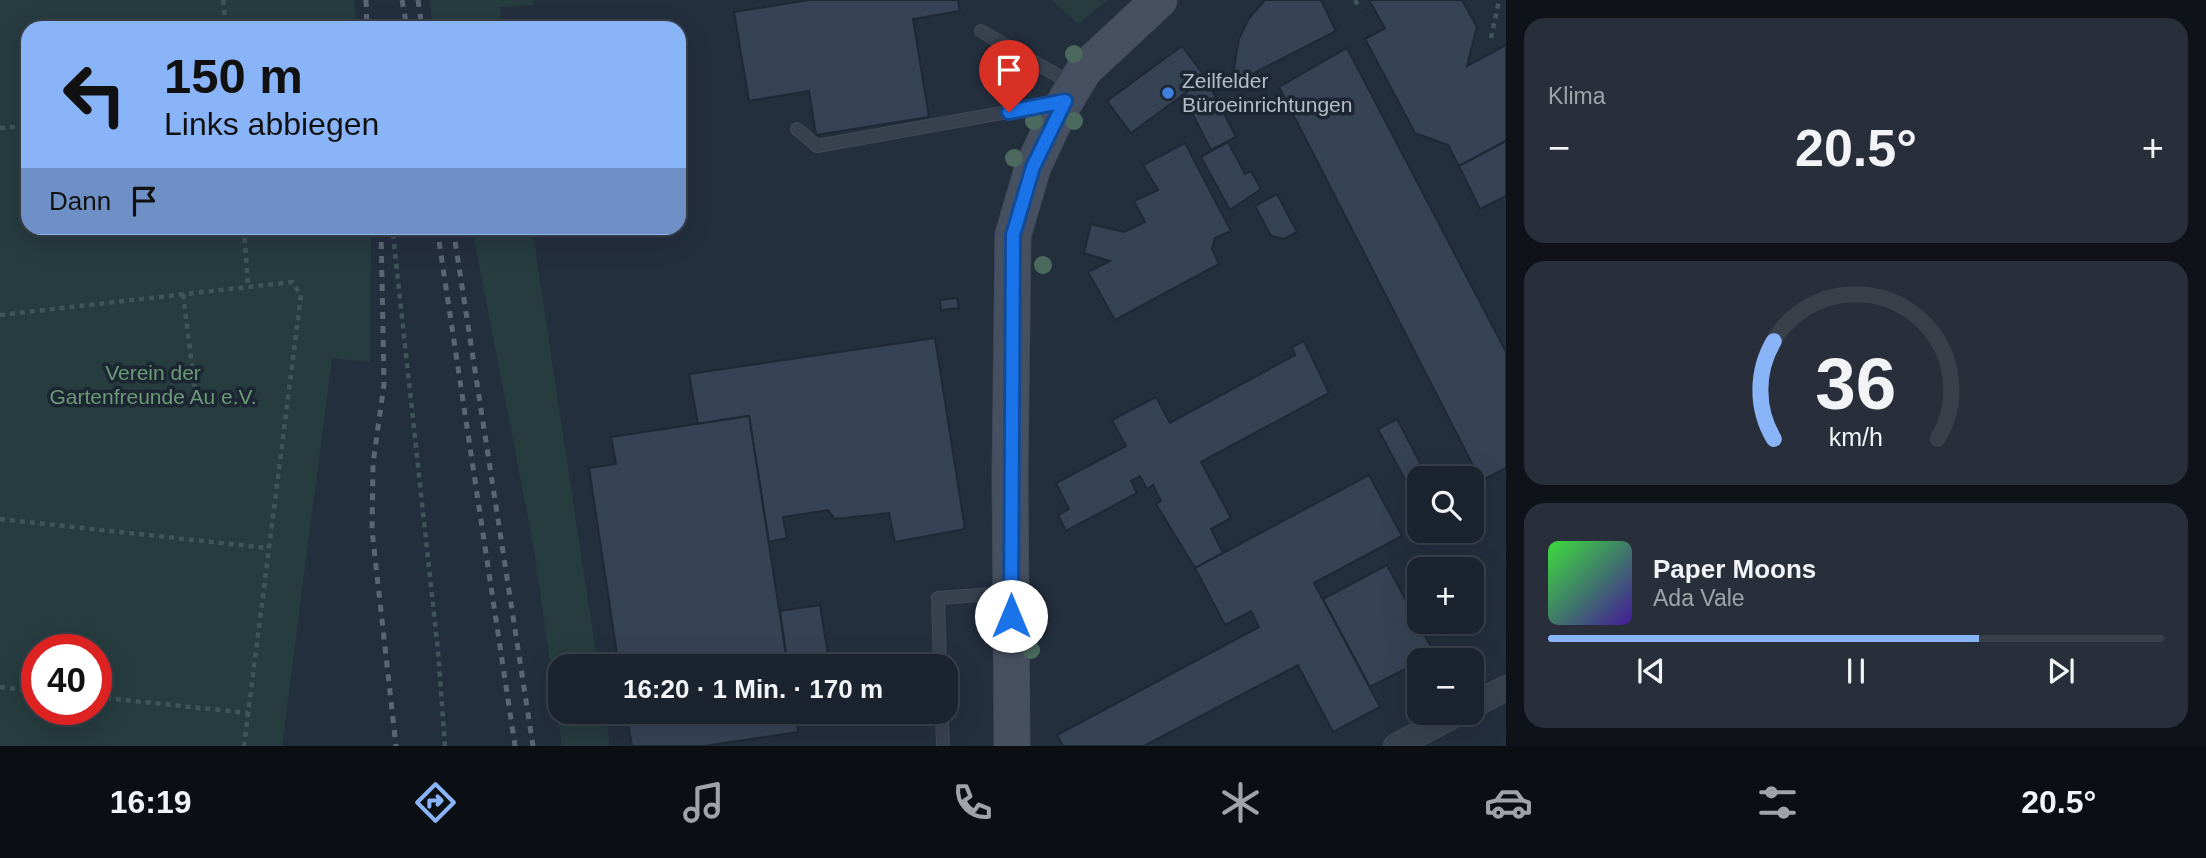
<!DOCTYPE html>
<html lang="de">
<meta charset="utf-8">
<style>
body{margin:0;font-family:Arial,sans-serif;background:#282f3a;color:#f1f3f6;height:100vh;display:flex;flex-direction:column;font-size:26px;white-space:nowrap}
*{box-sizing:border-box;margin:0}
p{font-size:23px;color:#a0a4aa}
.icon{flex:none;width:38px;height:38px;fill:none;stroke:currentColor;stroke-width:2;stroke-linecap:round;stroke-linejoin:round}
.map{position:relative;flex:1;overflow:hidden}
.details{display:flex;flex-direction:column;gap:18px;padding:18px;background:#0f1319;width:700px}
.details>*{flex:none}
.guide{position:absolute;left:21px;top:21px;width:665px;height:214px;border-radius:21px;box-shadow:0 7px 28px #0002,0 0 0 2px #39404a;background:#8ab4f8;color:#111;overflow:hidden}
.buttons{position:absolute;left:1407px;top:466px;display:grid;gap:14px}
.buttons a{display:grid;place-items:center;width:77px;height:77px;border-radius:14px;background:#1b232e;box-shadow:0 7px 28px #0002,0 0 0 2px #39404a;font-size:35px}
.speed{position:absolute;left:21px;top:634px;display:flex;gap:14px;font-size:35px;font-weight:700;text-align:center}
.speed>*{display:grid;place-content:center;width:91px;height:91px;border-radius:50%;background:#1b232e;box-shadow:0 7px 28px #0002,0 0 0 2px #39404a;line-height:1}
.speed .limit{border:10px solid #d22;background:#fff;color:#111}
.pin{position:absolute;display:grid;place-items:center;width:60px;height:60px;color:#fff;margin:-72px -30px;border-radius:50% 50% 50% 0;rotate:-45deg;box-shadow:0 0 7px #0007}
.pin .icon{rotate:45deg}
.me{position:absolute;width:77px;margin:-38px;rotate:0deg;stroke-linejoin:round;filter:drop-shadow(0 0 5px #0008)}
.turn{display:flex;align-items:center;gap:24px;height:147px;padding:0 28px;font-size:32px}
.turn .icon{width:91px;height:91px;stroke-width:2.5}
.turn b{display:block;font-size:49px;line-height:60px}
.then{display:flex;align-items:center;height:66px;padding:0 28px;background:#0003;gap:14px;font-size:26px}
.big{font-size:52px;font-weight:800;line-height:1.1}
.details .card{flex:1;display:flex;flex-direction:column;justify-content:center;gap:10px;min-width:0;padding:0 24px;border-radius:21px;background:#282f3a}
.details .dial{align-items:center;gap:0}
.dial svg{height:182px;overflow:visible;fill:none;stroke:#39404a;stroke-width:7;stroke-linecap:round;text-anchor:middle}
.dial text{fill:#f1f3f6;stroke:none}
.song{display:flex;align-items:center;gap:21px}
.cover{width:84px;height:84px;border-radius:10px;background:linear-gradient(135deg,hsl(120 70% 55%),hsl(260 70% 35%))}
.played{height:7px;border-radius:4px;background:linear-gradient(90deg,#8ab4f8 70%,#39404a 70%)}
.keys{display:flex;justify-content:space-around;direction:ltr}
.heat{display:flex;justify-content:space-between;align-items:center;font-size:38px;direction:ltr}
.trip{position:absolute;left:548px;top:654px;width:410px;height:70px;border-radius:21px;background:#1b232e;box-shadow:0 7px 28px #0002,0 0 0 2px #39404a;font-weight:800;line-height:70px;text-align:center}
.tabs{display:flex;height:112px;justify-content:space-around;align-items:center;background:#0b0e12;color:#a0a4aa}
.tabs .icon{width:49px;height:49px}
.tabs .current{color:#8ab4f8}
.tabs b{font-size:32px;color:#f1f3f6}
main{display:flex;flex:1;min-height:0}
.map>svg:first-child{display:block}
.green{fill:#263c3f;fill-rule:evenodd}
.building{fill:#364354;stroke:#1f2835;stroke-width:2}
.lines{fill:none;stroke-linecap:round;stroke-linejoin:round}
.lane-casing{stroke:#414a57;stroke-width:14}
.street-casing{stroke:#414a57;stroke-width:26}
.secondary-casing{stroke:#414a57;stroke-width:37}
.path{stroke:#3f5557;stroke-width:4.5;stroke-dasharray:5 5;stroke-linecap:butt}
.lane{stroke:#38414e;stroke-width:12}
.street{stroke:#38414e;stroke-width:24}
.secondary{stroke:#465061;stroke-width:35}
.rail{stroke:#5a6575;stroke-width:5;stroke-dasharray:7 7;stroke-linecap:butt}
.tree{fill:#4b6a5d}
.route-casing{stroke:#114b97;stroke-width:18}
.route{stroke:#1a73e8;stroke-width:12}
.shop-dot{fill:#3f7fe0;stroke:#1d2633;stroke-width:2.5}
.labels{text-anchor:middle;stroke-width:7;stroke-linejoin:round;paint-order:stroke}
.poi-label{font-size:21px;fill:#b4bcc9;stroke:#1d2633;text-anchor:start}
.park-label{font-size:21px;fill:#6b9a76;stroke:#1d2633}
</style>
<main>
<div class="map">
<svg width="1506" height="746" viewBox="0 0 1506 746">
<rect width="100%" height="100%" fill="#242f3e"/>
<g class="green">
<path d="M 0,0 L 354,0 L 357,28 L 28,28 L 28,228 L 371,228 L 370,362 L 332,358 L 282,746 L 0,746 ZM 96,649 L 96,709 L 37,709 L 37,649 Z"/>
<polygon points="430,0 534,0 533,5 500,7 502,28 433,28"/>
<polygon points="1052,0 1108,0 1078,24"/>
<polygon points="472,228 532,228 598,667 560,667 560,712 605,712 610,746 562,746 534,549"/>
</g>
<g class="building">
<polygon points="809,0 958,0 960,11 913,19 929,117 816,135 809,91 749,101 734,12"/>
<polygon points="1265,0 1321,0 1336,31 1231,85 1239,39 1249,18"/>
<polygon points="1369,0 1462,0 1477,27 1467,66 1506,45 1506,141 1459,166 1448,145 1415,133 1365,39 1385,28"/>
<polygon points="1182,46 1206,78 1131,133 1107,101"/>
<polygon points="1347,48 1506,352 1506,468 1481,481 1279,87"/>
<polygon points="1206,78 1236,137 1211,150 1183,95"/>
<polygon points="1506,141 1506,196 1480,209 1459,166"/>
<polygon points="1228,142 1245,174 1251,171 1261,189 1230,210 1201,157"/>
<polygon points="1185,143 1231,231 1215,238 1212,249 1219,264 1115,320 1088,272 1110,261 1084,253 1091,224 1124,232 1145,222 1134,201 1158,190 1143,165"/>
<polygon points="1277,194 1297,232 1284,239 1271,236 1255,206"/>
<polygon points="957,298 959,308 941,310 940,300"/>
<polygon points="935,338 965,529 895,542 889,513 835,519 828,510 783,517 787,538 769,542 749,416 698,424 689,374"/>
<polygon points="1304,341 1329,393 1201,462 1231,518 1211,529 1223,553 1195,568 1156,504 1161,501 1153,485 1147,489 1140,476 1131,481 1137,493 1066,531 1058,515 1069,509 1056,483 1126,446 1112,420 1156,397 1170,423 1295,355 1292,347"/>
<polygon points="749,416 788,667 619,667 589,468 616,464 611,437"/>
<polygon points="1397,419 1428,478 1419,478 1419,506 1378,429"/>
<polygon points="1369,475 1402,536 1314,583 1380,707 1333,732 1298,665 1144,746 1063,746 1057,735 1259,627 1251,611 1225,625 1195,568"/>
<polygon points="1387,565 1435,654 1370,687 1323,599"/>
<polygon points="820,605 830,667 788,667 780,611"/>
<polygon points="626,712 795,712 798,732 705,746 632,746"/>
</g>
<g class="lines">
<g class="lane-casing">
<g id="lane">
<polyline points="981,31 1074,85"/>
<polyline points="797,129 817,146 1058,103"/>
<polyline points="940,667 938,598 1008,593"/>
<polyline points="942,712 943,746"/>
</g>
</g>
<g class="street-casing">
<g id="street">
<polyline points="1472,706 1506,688"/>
<polyline points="1396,746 1460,712"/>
</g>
</g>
<g class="secondary-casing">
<polyline id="secondary" points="1012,746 1010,472 1013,235 1033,167 1057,115 1084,70 1159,0"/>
</g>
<g class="path">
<polyline points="223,0 226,28"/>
<polyline points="1355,0 1360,9"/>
<polyline points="1491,38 1499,0"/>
<polyline points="0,128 28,126"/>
<polyline points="244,228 248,286"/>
<polyline points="393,234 438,651 445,746"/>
<polyline points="183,294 195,389"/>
<polyline points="0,315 292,282 301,295 244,746"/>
<polyline points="0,519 268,548"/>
<polyline points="0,687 37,691"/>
<polyline points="96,697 248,713"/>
</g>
<use href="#lane" class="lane"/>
<use href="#street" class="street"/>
<use href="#secondary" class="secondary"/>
<g class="rail">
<polyline points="366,0 367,28"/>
<polyline points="402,0 407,28"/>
<polyline points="418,0 422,28"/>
<polyline points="381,228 384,384 373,464 372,530 396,746"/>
<polyline points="437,228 515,746"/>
<polyline points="453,228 533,746"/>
</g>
</g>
<g class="tree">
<circle cx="1074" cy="54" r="9"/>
<circle cx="1034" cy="121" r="9"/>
<circle cx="1074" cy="121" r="9"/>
<circle cx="1014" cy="158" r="9"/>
<circle cx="1043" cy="265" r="9"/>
<circle cx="1031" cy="650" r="9"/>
</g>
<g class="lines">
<g class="route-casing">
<polyline id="route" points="1009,112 1065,101 1033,167 1013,235 1011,616"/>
</g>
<use href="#route" class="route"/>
</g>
<circle class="shop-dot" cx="1168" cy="93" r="7"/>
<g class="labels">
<g class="poi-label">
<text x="1182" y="88">Zeilfelder<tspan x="1182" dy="24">Büroeinrichtungen</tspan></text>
</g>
<g class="park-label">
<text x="153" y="380">Verein der<tspan x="153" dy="24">Gartenfreunde Au e.V.</tspan></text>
</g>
</g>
</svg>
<div class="buttons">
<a><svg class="icon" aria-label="search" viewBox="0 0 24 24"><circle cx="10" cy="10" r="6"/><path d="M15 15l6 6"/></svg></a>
<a>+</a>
<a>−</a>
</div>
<div class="speed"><div class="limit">40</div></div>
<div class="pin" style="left:1009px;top:112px;background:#d93025"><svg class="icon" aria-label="arrive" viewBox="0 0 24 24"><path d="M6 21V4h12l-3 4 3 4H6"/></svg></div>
<svg class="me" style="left:1011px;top:616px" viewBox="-20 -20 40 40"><circle r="19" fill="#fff"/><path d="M0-13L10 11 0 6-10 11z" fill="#1a73e8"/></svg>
<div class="trip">16:20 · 1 Min. · 170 m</div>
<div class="guide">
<div class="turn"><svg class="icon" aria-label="left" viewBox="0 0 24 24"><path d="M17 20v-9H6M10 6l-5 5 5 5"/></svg><div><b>150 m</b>Links abbiegen</div></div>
<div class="then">Dann<svg class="icon" aria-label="arrive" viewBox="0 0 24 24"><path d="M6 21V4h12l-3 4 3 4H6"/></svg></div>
</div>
</div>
<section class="details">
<div class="card"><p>Klima</p>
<div class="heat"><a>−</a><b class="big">20.5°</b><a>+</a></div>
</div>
<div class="card dial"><svg viewBox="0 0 100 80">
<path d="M14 69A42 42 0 1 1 86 69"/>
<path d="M14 69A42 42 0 0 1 14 26" stroke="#8ab4f8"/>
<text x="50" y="56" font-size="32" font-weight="700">36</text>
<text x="50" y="72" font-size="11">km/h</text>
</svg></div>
<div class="card">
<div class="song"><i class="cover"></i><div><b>Paper Moons</b><p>Ada Vale</p></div></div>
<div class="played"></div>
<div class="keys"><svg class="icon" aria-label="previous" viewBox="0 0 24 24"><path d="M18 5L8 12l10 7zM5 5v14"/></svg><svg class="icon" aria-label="pause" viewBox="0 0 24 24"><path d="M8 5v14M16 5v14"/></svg><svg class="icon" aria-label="next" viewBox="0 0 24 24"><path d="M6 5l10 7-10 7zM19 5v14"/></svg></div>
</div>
</section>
</main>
<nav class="tabs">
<b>16:19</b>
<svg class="icon current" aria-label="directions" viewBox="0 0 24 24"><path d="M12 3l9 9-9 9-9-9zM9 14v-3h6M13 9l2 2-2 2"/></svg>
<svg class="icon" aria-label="music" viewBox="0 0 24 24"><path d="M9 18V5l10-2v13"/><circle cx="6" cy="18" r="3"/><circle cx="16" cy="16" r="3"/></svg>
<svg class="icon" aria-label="phone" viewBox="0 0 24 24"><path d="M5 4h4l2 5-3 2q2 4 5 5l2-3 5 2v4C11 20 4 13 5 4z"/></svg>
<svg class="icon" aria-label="climate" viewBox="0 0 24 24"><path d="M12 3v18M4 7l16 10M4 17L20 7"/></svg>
<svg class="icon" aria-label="car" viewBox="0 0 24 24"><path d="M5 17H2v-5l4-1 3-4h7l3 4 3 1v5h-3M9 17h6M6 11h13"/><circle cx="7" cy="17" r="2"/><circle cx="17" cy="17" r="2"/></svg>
<svg class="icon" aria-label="filters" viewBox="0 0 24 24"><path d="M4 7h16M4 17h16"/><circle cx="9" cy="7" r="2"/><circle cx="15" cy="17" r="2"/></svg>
<b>20.5°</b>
</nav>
